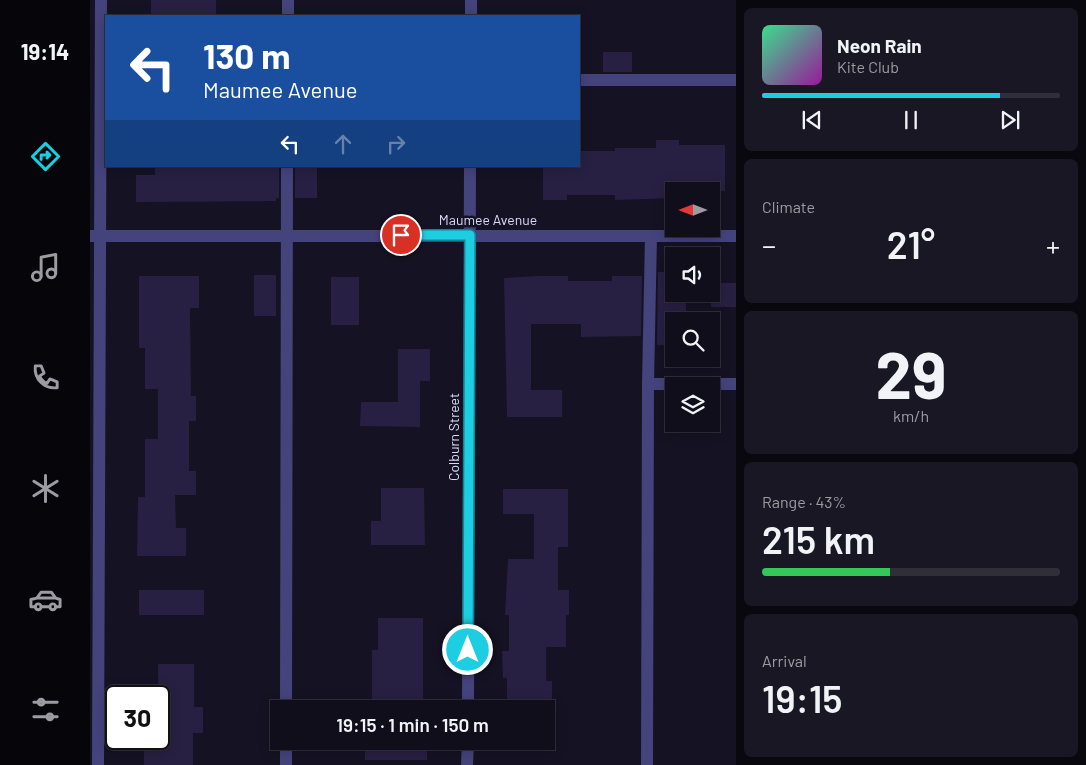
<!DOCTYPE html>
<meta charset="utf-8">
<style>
body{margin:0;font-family:Barlow,sans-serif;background:#191723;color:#f1f3f6;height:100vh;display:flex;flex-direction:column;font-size:19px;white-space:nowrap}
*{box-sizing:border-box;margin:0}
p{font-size:16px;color:#9c9ca2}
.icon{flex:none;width:28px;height:28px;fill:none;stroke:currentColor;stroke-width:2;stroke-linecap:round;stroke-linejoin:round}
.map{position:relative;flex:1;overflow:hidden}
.drawer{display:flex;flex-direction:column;gap:8px;padding:8px;background:#09080e;width:350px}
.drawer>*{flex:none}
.hud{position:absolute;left:15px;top:15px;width:475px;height:152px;border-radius:0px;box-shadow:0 2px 12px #0003,0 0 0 1px #302e39;background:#1a4fa0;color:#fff;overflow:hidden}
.needle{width:32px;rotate:270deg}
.controls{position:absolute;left:575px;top:182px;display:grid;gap:10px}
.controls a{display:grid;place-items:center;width:55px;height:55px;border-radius:0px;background:#100e1a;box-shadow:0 2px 12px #0003,0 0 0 1px #302e39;font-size:25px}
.speed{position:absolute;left:15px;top:685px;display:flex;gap:10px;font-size:25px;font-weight:700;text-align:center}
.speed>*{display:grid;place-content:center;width:65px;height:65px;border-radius:50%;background:#100e1a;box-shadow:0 2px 12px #0003,0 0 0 1px #302e39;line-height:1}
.speed .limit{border:2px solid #111;border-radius:8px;background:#fff;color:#111}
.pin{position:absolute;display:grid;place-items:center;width:42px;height:42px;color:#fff;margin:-21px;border:2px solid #fff;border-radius:50%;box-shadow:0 1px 5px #0007}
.me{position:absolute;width:55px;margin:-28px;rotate:0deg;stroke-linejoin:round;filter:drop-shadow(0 0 4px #0008)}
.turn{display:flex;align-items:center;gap:18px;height:105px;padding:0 15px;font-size:22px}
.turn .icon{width:65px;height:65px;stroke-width:2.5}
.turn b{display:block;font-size:35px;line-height:42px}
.lanes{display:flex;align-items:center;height:48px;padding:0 15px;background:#0003;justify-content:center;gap:25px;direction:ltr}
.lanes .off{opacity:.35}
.big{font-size:38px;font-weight:600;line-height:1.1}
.drawer .tile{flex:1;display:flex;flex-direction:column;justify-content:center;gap:8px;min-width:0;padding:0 18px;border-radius:8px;background:#191723}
.drawer .dial{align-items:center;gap:0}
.dial b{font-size:65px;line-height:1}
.song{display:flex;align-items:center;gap:15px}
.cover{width:60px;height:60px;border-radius:8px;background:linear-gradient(135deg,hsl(150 70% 55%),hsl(300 70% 35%))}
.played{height:5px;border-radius:2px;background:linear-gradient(90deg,#1dcee2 80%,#302e39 80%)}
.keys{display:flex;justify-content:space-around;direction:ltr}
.heat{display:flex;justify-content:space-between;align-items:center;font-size:28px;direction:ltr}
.charge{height:8px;border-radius:4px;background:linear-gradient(90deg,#34c759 43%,#302e39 0)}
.trip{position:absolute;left:180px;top:700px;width:285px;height:50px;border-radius:0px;background:#100e1a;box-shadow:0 2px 12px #0003,0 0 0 1px #302e39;font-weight:600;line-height:50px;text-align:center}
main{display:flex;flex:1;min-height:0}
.tabs{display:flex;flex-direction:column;width:90px;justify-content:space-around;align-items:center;background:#06060a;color:#9c9ca2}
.tabs .icon{width:35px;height:35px}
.tabs .current{color:#1dcee2}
.tabs b{font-size:22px;color:#f1f3f6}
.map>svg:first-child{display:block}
.building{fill:#272042}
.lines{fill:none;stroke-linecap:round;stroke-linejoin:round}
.minor{stroke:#45437c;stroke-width:12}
.route-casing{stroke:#138693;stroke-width:12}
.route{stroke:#1dcee2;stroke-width:9}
.labels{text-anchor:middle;stroke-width:5;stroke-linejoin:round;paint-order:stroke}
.street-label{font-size:14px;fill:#ddd9fa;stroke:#151223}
</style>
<main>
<nav class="tabs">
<b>19:14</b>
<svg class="icon current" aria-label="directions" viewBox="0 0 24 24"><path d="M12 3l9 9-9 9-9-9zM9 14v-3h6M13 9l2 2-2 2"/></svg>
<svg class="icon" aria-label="music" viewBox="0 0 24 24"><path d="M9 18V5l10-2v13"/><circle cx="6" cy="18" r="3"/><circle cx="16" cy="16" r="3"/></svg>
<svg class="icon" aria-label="phone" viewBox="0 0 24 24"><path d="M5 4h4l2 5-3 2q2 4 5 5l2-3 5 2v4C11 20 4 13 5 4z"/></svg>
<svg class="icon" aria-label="climate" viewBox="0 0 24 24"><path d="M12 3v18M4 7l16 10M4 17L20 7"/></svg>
<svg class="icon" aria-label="car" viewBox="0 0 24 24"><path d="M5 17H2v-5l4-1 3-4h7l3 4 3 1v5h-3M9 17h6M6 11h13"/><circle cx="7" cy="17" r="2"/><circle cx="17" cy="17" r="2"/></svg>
<svg class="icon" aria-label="filters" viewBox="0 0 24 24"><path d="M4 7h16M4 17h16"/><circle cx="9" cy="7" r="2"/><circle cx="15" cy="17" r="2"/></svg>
</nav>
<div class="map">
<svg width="646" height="765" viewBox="0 0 646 765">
<rect width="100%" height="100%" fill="#151223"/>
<g class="building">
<rect x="61" y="0" width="65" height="16"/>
<rect x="513" y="52" width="29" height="20"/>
<polygon points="566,140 589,140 589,145 635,145 635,191 584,191 584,198 525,200 525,195 477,195 477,200 453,200 453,166 489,166 489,151 525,151 525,148 566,148"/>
<polygon points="65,166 189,166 189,198 186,198 186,201 46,202 46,175 65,175"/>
<rect x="205" y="166" width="22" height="32"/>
<polygon points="568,272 584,272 584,294 596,294 596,321 584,321 584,345 567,345"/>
<rect x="164" y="275" width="22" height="41"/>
<polygon points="49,276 109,276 109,308 100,308 101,396 106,396 106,421 99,421 99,471 106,471 106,495 85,495 86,528 96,528 96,556 47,556 48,497 55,497 55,439 68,439 68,389 55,389 55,348 49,348"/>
<polygon points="449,276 478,276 478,281 522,281 522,276 552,276 551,336 491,337 491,324 441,324 441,390 472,390 472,417 417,417 414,278"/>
<rect x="241" y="277" width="28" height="48"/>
<rect x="621" y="283" width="25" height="24"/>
<polygon points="308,349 340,349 340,381 330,381 330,427 270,426 271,402 308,402"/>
<polygon points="291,488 334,488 335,545 281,545 281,521 291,521"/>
<polygon points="413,489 478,489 478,547 468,547 468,590 479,590 479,615 476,615 476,647 456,647 456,681 462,681 462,707 417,707 417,678 413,678 412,651 419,651 419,615 415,615 418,559 444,559 444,514 413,514"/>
<rect x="49" y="590" width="65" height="25"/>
<polygon points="288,618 333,618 333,709 282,709 282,650 288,650"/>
<polygon points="68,664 104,664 104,707 113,707 113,733 103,733 103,765 54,765 54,743 69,743"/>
<rect x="275" y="741" width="62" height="19"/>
</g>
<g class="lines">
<g class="minor">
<polyline points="198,16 198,0"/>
<polyline points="381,16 381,0"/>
<polyline points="489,80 646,80"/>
<polyline points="0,236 646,236"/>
<polyline points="558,384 646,384"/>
<polyline points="196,709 197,166"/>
<polyline points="378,709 380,166"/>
<polyline points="8,765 11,0"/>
<polyline points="196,765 196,741"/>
<polyline points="377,765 378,741"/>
<polyline points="557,765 558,384 561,236"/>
</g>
</g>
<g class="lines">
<g class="route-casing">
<polyline id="route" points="311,235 380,235 378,650"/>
</g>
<use href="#route" class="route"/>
</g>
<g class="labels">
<g class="street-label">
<text x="398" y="225">Maumee Avenue</text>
<text transform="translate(364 437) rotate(-90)" y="5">Colburn Street</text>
</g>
</g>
</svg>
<div class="controls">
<a><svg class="needle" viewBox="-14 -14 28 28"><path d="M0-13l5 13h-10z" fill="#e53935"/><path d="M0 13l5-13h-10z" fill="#9c9ca2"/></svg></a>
<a><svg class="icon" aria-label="sound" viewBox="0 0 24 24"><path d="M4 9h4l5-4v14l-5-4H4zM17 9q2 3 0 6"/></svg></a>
<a><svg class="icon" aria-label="search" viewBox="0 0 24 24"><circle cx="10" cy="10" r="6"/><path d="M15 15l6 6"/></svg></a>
<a><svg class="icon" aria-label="layers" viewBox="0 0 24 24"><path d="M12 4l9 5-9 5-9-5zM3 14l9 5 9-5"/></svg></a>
</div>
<div class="speed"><div class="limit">30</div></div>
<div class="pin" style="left:311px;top:235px;background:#d93025"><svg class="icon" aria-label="arrive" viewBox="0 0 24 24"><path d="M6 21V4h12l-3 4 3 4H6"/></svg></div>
<svg class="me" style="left:378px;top:650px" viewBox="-20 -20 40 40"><circle r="17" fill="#1dcee2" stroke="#fff" stroke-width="3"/><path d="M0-11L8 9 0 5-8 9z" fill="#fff"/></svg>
<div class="trip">19:15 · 1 min · 150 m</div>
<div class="hud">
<div class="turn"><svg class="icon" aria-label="left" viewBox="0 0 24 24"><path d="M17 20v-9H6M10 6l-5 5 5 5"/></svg><div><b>130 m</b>Maumee Avenue</div></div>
<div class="lanes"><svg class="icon" aria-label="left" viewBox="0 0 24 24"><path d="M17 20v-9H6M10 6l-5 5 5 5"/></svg><svg class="icon off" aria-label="ahead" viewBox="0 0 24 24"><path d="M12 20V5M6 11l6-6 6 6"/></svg><svg class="icon off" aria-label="right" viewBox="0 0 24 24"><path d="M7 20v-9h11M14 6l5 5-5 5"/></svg></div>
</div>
</div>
<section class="drawer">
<div class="tile">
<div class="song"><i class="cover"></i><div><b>Neon Rain</b><p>Kite Club</p></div></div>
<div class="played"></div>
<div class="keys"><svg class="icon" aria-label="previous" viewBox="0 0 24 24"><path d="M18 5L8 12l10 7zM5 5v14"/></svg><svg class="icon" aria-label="pause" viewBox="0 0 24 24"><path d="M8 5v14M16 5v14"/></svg><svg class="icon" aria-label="next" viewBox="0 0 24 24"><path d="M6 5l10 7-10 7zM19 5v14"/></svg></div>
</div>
<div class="tile"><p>Climate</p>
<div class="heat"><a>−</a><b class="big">21°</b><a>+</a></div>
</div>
<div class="tile dial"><b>29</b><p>km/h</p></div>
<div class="tile"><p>Range · 43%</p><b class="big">215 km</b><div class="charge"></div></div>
<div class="tile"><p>Arrival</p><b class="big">19:15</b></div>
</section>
</main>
